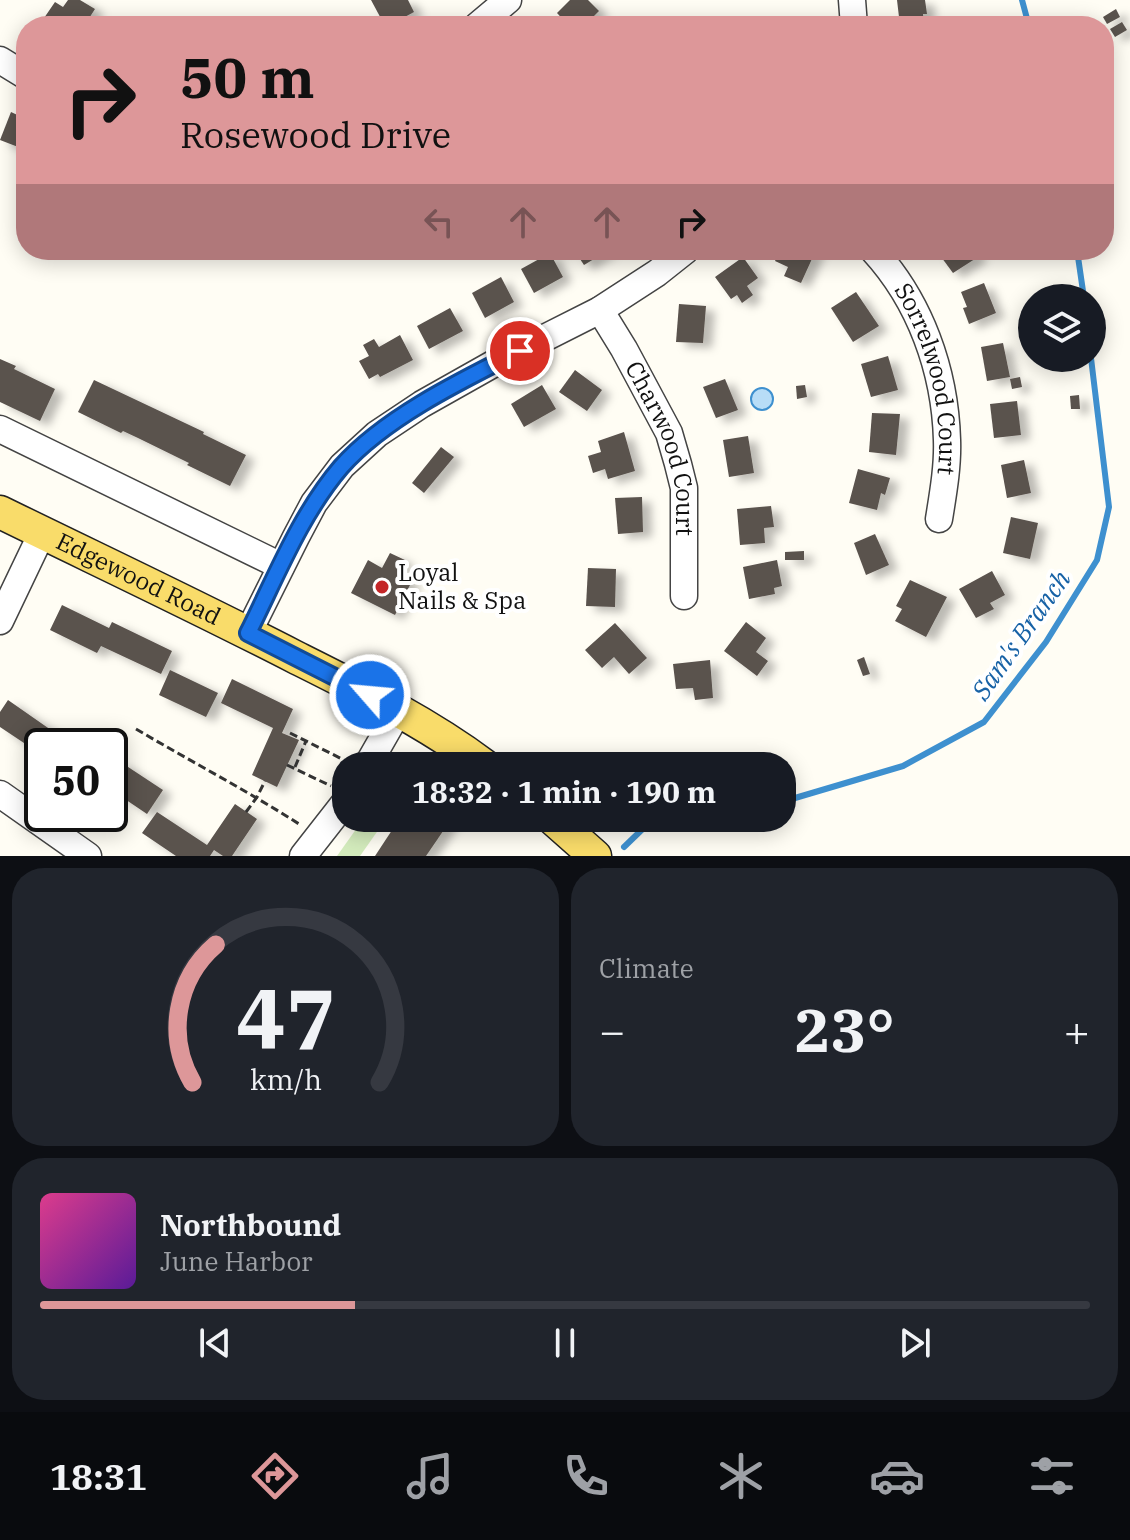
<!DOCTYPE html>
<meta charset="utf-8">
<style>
body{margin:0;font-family:"IBM Plex Serif",serif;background:#20242c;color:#f1f3f6;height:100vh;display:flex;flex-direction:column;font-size:30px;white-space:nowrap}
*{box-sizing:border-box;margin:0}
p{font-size:26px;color:#9ea1a6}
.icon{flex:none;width:44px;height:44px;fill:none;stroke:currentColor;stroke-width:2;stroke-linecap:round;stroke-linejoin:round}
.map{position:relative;height:856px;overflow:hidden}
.side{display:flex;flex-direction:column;gap:12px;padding:12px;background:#0d0f14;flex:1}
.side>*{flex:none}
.banner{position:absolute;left:16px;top:16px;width:1098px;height:244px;border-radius:32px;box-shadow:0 4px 20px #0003;background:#dd9799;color:#111;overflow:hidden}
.controls{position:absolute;left:1018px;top:284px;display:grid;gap:16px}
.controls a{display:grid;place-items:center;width:88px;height:88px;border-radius:50%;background:#171b24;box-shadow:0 4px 20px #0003;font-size:40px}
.speed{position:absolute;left:24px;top:728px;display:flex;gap:16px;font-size:40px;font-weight:700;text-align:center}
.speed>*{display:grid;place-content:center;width:104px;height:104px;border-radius:50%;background:#171b24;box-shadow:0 4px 20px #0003;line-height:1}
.speed .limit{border:4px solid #111;border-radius:12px;background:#fff;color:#111}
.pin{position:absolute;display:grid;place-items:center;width:68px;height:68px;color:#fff;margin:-34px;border:4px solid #fff;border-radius:50%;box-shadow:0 2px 8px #0007}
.me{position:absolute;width:88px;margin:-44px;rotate:297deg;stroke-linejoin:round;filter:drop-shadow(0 0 6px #0008)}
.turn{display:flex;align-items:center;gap:28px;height:168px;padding:0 32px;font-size:36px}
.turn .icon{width:104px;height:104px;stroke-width:2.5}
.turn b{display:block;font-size:56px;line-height:68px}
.lanes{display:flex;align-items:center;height:76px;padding:0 32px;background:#0003;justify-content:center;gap:40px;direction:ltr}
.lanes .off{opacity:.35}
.big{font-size:60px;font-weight:700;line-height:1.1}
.side .widget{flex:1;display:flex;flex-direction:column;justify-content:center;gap:12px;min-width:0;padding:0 28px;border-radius:32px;background:#20242c}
.side .dial{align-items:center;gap:0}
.dial svg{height:208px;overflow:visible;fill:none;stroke:#363941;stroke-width:7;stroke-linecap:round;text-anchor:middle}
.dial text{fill:#f1f3f6;stroke:none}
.song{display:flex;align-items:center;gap:24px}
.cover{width:96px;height:96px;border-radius:12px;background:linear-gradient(135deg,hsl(330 70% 55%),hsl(270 70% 35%))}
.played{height:8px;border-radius:4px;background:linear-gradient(90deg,#dd9799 30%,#363941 30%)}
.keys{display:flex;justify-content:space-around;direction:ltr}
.heat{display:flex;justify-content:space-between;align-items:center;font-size:44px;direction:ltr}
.side .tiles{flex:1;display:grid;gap:12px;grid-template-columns:1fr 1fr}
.widget:last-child{grid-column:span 2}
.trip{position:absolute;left:332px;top:752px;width:464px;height:80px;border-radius:32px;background:#171b24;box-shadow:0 4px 20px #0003;font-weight:700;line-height:80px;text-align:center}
.tab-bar{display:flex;height:128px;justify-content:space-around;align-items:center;background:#090b0e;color:#9ea1a6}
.tab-bar .icon{width:56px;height:56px}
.tab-bar .on{color:#dd9799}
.tab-bar b{font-size:36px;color:#f1f3f6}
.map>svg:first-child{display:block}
.green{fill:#d3ebbc}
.water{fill:#b8ddf7;stroke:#3e90cf;stroke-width:2}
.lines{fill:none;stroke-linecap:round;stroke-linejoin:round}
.stream{stroke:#3e90cf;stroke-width:6}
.building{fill:#5a524d;filter:url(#shadow)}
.minor-casing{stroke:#444;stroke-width:29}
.major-casing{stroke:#222;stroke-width:35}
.path{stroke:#333;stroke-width:3;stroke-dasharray:8 4;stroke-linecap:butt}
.minor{stroke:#fff;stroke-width:26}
.major{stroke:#f9dc6a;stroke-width:32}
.route-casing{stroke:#114b97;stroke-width:20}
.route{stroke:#1a73e8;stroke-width:14}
.poi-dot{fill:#c42627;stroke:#fff;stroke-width:3}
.labels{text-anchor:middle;stroke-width:8;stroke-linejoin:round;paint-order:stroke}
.street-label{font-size:24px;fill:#111;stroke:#fff}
.poi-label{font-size:24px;fill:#111;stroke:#fff;text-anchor:start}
.water-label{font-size:26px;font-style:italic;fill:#1762a6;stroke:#fff}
</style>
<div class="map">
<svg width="1130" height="856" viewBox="0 0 1130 856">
<defs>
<filter id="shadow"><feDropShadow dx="9" dy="5" stdDeviation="4" flood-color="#0004"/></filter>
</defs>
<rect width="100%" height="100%" fill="#fffdf4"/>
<polygon class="green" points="364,818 378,827 379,829 360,856 337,856"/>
<circle class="water" cx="762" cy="399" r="11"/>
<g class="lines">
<g class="stream">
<polyline points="1022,0 1029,26"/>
<polyline points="1077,250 1084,298"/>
<polyline points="782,798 795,798 903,766 984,722 1046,642 1097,560 1109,507 1091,358"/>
<polyline points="624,847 654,818"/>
</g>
</g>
<g class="building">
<polygon points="68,0 80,0 95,9 84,26 50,26 42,21 55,2 63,7"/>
<polygon points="371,0 408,0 414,12 388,26 385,26"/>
<polygon points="570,0 588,0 599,11 584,26 569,26 557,13"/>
<polygon points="897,0 925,0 927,14 923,14 924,26 903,26 902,17 899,17"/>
<polygon points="1116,9 1120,17 1107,24 1103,17"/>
<polygon points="1122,22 1127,30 1115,37 1110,29"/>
<polygon points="11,112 26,119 26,150 0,140"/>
<polygon points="574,250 609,250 584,265"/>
<polygon points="780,250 816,250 801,283 784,276 788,267 775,261"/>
<polygon points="936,250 973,250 978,257 953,273"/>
<polygon points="550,253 563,277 534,293 521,269"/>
<polygon points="743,257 758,278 747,286 753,295 742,303 737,295 731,299 715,277"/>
<polygon points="501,277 514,302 485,318 472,293"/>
<polygon points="984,283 996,313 969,324 963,308 967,307 961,292"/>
<polygon points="856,292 879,326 853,342 831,308"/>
<polygon points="679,304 706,306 703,343 676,342"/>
<polygon points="450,308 463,331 429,349 417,326"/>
<polygon points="400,335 413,360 380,377 378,374 369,379 359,361 369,356 363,345 374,339 379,347"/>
<polygon points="1003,343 1010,377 987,381 981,347"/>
<polygon points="888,356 898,390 871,397 861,364"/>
<polygon points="0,359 16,366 14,369 55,389 40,421 0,402"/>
<polygon points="575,370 602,390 587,411 559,392"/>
<polygon points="1020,377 1022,387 1012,389 1010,379"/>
<polygon points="725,379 738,410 716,418 703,387"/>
<polygon points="94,380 204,432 203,434 246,455 230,486 187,465 189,463 138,438 123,431 121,433 78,412"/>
<polygon points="542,385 556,409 524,427 511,404"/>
<polygon points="805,385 807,397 797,399 796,386"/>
<polygon points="1079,395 1080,409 1071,409 1070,396"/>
<polygon points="1017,401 1021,435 994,438 990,404"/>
<polygon points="872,413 900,414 896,455 869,452"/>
<polygon points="624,432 635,471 608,479 605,469 593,473 588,456 601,452 598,441"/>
<polygon points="748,436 754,473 729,477 723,440"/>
<polygon points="441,447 454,457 424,493 412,483"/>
<polygon points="1024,460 1031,493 1007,498 1001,465"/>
<polygon points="858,469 890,478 885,495 881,493 877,510 849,503"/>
<polygon points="642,497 643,532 618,534 615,498"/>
<polygon points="771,506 774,527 764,528 765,543 740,545 737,509"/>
<polygon points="1011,517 1038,523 1030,559 1003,553"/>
<polygon points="875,534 889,565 866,575 854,543"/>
<polygon points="804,551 804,560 785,560 785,552"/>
<polygon points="390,553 405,560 398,573 412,581 395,615 351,593 368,560 382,568"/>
<polygon points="777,560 782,586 774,588 775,594 749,599 743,567"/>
<polygon points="588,568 616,569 615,607 586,606"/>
<polygon points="992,571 1005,595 990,603 994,609 976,618 959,589"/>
<polygon points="910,580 947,597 926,637 895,621 902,609 896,606"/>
<polygon points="62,605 109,628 112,622 172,651 161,674 101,646 97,653 50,630"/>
<polygon points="746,622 766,638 756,652 768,661 757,676 724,651"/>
<polygon points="615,623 647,658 629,674 614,657 602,668 585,650"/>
<polygon points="864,657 870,674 863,676 857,660"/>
<polygon points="710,660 713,698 695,700 693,688 676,689 673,664"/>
<polygon points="170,670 218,693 206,717 159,695"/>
<polygon points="232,679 293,709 282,733 299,740 277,787 252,775 273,728 221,703"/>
<polygon points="8,700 51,730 47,736 62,746 42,746 42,764 32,758 36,751 0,727 0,712"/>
<polygon points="119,761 163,790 147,814 110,789 110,775"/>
<polygon points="235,804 257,819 232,856 223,856 214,850 210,856 176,856 142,833 157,812 207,845"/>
<polygon points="400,818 446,818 450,821 426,856 375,856"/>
</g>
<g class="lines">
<g class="minor-casing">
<g id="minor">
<polyline points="852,0 854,26"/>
<polyline points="477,26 508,0"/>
<polyline points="0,60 26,76"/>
<path id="s1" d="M 873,250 C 920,301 945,370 947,440 C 948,466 943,494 939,519"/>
<path id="s2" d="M 600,310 L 624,349 L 669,433 L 678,464 L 684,488 L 684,596"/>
<polyline points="0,429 281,566"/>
<polyline points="0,621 42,533"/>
<polyline points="248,633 296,537 314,503 342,466 377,434 422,404 493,364 600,310 657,273 686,250"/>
<polyline points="367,766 399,710"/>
<polyline points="0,794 88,856"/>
<polyline points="303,856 346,801"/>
</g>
</g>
<g class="major-casing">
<g id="major">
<path id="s3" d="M 0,512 C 98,560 198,607 295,657 C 361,690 426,722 485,766"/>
<polyline points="552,818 595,856"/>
</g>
</g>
<g class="path">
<path d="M 136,729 C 190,761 246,790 299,824"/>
<polyline points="290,733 344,760"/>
<polyline points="287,765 331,786"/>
<polyline points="295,767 306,741"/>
<polyline points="246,812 257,797 265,781"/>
</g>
<use href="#minor" class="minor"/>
<use href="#major" class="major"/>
</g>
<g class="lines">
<g class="route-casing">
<path id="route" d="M 370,695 L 248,633 C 276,577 300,515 341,467 C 384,418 462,380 520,351"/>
</g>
<use href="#route" class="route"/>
</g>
<circle class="poi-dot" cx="382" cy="587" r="8"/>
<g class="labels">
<g class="street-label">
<text dy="8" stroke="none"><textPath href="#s1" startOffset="144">Sorrelwood Court</textPath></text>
<text dy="8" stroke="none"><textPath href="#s2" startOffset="154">Charwood Court</textPath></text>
<text dy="8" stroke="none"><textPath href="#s3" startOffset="154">Edgewood Road</textPath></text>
</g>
<g class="poi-label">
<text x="398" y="581">Loyal<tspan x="398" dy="28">Nails &amp; Spa</tspan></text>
</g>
<g class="water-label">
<text transform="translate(1021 635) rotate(-55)" y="9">Sam's Branch</text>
</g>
</g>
</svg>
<div class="controls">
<a><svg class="icon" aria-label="layers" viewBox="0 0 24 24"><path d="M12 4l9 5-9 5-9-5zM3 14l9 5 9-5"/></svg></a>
</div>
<div class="speed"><div class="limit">50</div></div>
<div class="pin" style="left:520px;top:351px;background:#d93025"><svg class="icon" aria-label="arrive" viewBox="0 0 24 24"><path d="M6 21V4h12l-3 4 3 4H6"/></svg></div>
<svg class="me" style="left:370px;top:695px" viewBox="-20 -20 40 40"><circle r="17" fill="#1a73e8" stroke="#fff" stroke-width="3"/><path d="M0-11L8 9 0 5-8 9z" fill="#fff"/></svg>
<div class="trip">18:32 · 1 min · 190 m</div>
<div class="banner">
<div class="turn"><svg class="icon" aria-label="right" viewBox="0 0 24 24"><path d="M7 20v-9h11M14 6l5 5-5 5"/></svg><div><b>50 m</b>Rosewood Drive</div></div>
<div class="lanes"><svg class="icon off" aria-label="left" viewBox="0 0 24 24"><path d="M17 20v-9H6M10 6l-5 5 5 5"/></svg><svg class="icon off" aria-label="ahead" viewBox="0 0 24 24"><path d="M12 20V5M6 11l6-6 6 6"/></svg><svg class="icon off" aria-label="ahead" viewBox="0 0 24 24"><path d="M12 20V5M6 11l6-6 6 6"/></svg><svg class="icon" aria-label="right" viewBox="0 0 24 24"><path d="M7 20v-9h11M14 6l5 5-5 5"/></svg></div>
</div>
</div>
<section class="side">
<div class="tiles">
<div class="widget dial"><svg viewBox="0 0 100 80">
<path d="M14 69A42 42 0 1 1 86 69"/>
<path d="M14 69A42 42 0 0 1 23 16" stroke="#dd9799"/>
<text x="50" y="56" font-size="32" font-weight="700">47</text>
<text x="50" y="72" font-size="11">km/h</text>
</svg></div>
<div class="widget"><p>Climate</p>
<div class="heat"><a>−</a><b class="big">23°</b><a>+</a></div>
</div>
<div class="widget">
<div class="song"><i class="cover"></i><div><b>Northbound</b><p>June Harbor</p></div></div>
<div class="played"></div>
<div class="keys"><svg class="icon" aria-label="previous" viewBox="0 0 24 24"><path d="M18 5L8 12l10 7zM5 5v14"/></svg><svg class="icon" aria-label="pause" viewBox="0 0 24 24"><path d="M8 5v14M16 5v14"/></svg><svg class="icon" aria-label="next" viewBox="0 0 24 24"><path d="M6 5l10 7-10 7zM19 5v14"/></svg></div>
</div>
</div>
</section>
<nav class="tab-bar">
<b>18:31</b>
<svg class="icon on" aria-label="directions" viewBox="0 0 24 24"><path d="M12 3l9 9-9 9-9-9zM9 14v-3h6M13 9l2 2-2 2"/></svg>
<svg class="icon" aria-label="music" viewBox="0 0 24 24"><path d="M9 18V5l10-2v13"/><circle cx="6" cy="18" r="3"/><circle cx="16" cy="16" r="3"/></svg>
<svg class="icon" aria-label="phone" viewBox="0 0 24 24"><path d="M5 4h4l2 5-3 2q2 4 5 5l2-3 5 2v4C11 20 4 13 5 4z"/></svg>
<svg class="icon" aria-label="climate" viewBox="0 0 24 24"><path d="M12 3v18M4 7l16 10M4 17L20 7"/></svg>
<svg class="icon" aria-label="car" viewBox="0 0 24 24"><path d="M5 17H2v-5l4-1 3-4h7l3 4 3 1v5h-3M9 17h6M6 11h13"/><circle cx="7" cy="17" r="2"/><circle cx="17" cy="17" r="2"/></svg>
<svg class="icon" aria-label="filters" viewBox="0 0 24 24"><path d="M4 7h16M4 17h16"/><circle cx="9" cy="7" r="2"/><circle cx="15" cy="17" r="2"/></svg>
</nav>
